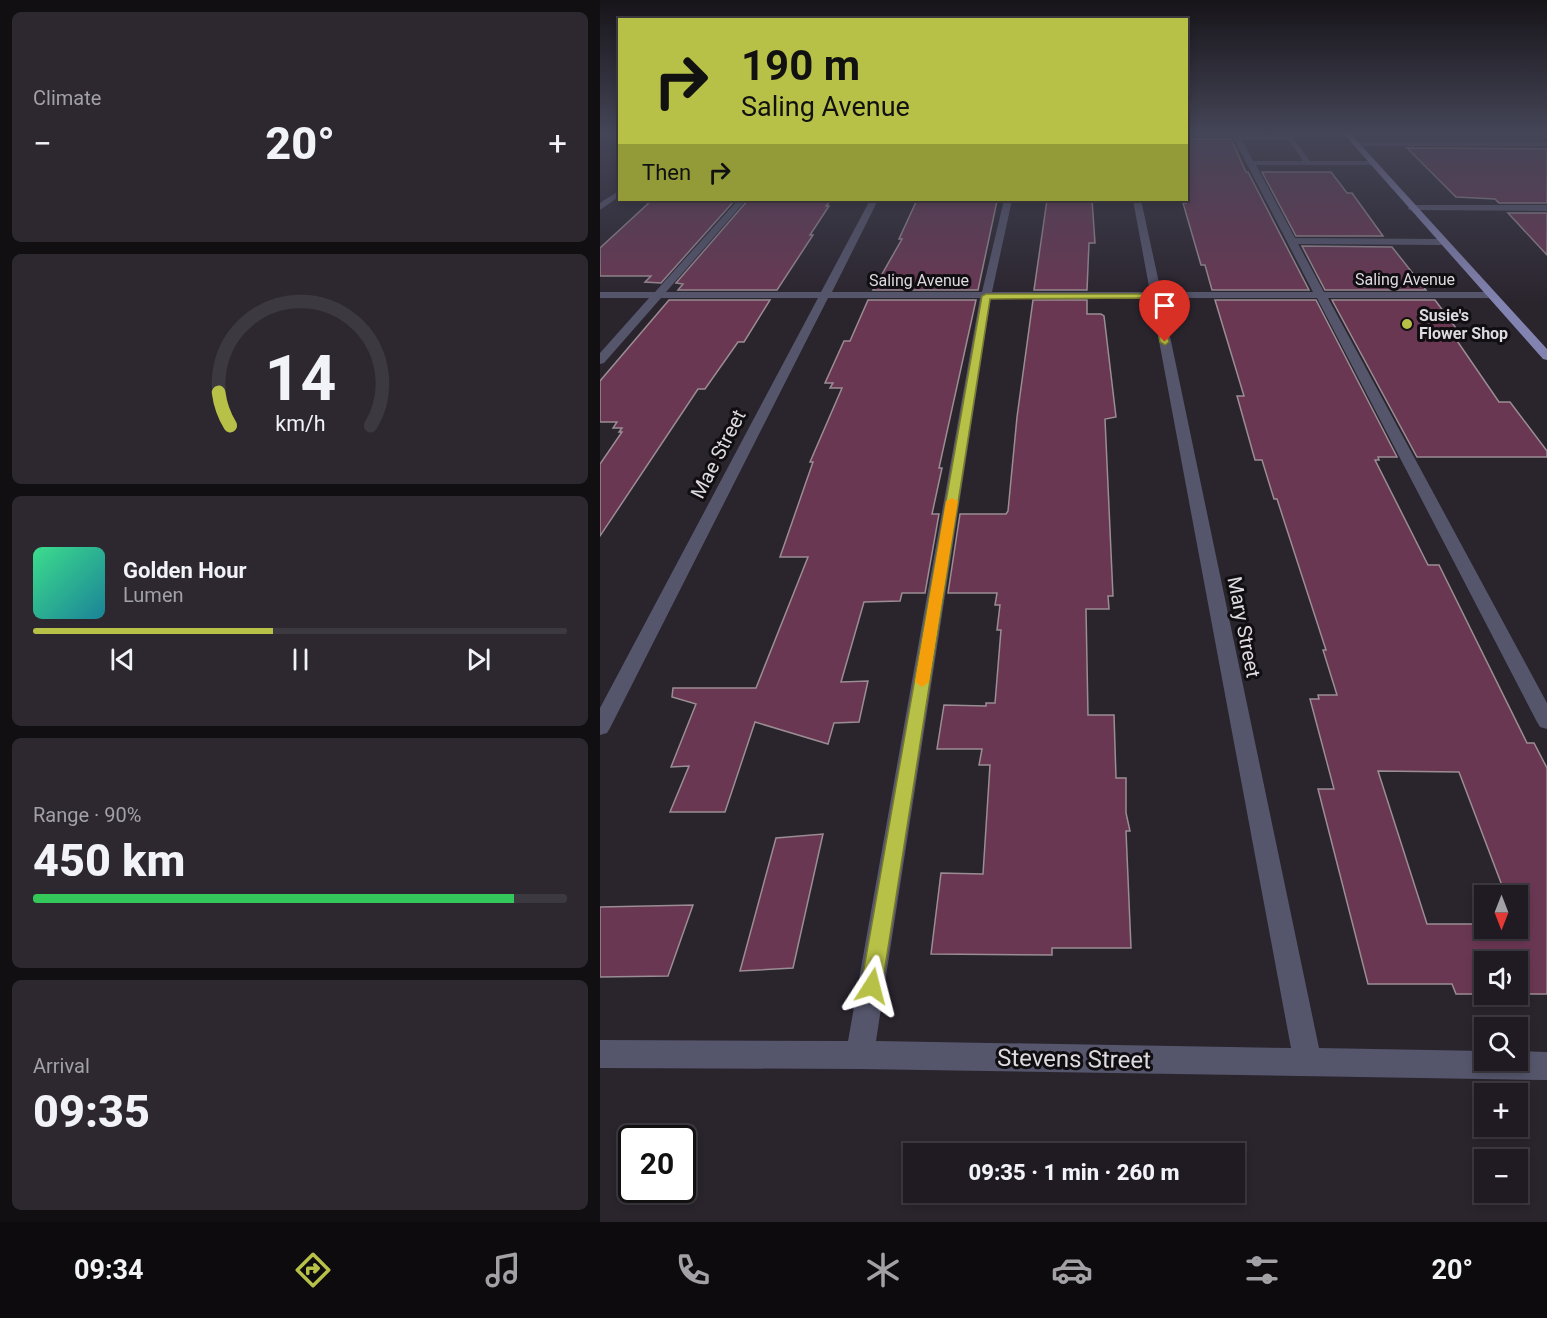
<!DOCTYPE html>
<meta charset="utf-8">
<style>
body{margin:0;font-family:Roboto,sans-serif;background:#2d282f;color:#f1f3f6;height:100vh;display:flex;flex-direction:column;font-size:22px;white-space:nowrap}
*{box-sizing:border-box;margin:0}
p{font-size:20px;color:#a2a1a5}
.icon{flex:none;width:33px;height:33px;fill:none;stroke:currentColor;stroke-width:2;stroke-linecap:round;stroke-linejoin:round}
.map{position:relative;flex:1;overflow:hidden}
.details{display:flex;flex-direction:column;gap:12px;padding:12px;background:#120f13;width:600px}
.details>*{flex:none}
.banner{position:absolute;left:18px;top:18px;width:570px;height:183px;border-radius:0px;box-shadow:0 3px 9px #0003,0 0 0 2px #3d3940;background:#b8c147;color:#111;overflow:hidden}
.needle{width:39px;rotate:180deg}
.tools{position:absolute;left:874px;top:885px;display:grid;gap:12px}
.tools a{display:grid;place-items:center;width:54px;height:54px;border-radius:0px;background:#201b22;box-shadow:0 3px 9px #0003,0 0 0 2px #3d3940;font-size:30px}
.speed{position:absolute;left:18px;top:1125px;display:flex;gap:12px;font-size:30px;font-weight:700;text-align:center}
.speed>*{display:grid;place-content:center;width:78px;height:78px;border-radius:50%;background:#201b22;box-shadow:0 3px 9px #0003,0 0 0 2px #3d3940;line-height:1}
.speed .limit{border:3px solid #111;border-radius:9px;background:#fff;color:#111}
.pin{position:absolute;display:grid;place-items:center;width:51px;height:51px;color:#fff;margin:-62px -26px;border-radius:50% 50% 50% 0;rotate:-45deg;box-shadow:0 0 6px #0007}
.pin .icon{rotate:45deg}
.me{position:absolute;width:66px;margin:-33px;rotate:9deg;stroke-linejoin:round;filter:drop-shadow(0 0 4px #0008)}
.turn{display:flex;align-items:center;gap:21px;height:126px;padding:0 24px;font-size:27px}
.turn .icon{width:78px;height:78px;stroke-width:2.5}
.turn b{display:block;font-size:42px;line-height:51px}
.then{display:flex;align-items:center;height:57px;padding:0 24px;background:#0003;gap:12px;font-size:22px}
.big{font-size:45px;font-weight:800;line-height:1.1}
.details .card{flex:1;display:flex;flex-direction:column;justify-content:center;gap:9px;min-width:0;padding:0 21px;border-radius:9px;background:#2d282f}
.details .dial{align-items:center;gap:0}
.dial svg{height:156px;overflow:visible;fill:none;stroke:#3d3940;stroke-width:7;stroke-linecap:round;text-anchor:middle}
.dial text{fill:#f1f3f6;stroke:none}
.song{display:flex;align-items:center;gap:18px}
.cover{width:72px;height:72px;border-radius:9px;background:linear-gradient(135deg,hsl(150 70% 55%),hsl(190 70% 35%))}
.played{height:6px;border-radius:3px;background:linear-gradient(90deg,#b8c147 45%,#3d3940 45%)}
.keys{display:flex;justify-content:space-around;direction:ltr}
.heat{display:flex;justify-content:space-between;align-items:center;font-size:33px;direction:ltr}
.charge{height:9px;border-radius:4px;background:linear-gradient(90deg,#34c759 90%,#3d3940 0)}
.trip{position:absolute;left:303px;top:1143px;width:342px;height:60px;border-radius:0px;background:#201b22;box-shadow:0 3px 9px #0003,0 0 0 2px #3d3940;font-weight:800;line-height:60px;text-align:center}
.menu{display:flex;height:96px;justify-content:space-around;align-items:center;background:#0d0b0e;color:#a2a1a5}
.menu .icon{width:42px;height:42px}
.menu .selected{color:#b8c147}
.menu b{font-size:27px;color:#f1f3f6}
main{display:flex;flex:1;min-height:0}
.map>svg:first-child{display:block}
.building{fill:#6a3753;stroke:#9a8d93;stroke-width:1.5;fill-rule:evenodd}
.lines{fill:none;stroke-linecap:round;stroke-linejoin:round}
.minor{fill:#55556c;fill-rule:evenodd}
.major{fill:#8383b1;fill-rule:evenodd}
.route{fill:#b8c147;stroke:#787d2e;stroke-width:1.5}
.slow{fill:#f59e0b}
.poi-dot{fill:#b8c147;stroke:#110e12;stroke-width:2}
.labels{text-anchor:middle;stroke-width:6;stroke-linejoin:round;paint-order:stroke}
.far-street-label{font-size:16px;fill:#dedae0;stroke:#110e12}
.far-poi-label{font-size:16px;font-weight:bold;fill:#dedae0;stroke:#110e12;text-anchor:start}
.street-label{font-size:20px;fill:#dedae0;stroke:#110e12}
.near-street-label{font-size:24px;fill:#dedae0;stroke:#110e12}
</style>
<main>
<section class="details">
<div class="card"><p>Climate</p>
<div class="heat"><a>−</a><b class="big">20°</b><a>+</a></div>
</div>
<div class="card dial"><svg viewBox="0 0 100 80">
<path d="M14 69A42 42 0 1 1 86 69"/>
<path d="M14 69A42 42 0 0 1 8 52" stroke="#b8c147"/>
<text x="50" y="56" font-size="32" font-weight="700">14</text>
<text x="50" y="72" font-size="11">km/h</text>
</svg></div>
<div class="card">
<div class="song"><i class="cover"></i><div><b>Golden Hour</b><p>Lumen</p></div></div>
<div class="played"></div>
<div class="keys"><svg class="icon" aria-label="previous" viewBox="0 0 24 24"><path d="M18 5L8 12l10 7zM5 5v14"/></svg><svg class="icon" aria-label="pause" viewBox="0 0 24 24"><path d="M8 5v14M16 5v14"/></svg><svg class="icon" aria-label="next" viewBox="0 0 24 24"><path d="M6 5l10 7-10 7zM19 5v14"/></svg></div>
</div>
<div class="card"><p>Range · 90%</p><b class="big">450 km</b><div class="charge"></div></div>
<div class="card"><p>Arrival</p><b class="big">09:35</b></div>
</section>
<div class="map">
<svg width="947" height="1222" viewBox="0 0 947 1222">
<rect width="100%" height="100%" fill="#2a242d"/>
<g class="building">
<polygon points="586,139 631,139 646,172 648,172 709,290 612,290 605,265 601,265 583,203 586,203"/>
<polygon points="807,148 947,149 947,203 899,203 895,199 856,197"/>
<polygon points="662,172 731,172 747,193 752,193 783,236 696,236"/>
<polygon points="52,200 135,200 61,283 45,282 51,276 0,276 0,248"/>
<polygon points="148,200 230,201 226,206 229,206 210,235 213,235 177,290 78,290 83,284 76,283"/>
<polygon points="447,200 492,200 495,243 489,243 487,290 434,290"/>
<polygon points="397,201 378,290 273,290 302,239 299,239 316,202"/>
<polygon points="908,213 947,213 947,255"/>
<polygon points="702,246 792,247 826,290 725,290"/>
<polygon points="69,300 170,300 144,342 138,342 105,389 98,389 0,536 0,464 22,432 19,432 22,428 13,428 17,422 0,422 0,381"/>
<polygon points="268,300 376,300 339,468 342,468 332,514 339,514 325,593 302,593 300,601 264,602 241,682 268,681 259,722 234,723 228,744 155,722 125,812 70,812 89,766 71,767 96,704 72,697 73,688 156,688 208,557 180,557 213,462 210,462 242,388 230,388 233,383 225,383 244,341 250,341"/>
<polygon points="433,300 487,300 487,314 501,314 504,316 516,417 505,419 513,596 508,596 509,609 486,609 488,715 514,715 516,778 526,778 526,813 530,831 526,831 531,948 452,948 452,955 331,954 341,873 383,874 390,765 379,765 382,749 337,749 344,705 386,706 386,703 395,703 401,630 397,630 400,605 395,605 397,593 348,593 360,514 406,514 408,511 417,417"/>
<path d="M 615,300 L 716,300 L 797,457 L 778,457 L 779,460 L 775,460 L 828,565 L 839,565 L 927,743 L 934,743 L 947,768 L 947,994 L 918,994 L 918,962 L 885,962 L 885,994 L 856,994 L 852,984 L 768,984 L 718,789 L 734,789 L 710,699 L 719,699 L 718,695 L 737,695 L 723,650 L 726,650 L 677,499 L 674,499 L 662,460 L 655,460 L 637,396 L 644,396 ZM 778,771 L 859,772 L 906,896 L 918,896 L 918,928 L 885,928 L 885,924 L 827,924 Z"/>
<polygon points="732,300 835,300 859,332 851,332 899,402 910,402 947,451 947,457 817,457"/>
<polygon points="223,834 193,968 140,971 176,838"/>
<polygon points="93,905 68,976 0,977 0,907"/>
</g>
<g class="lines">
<g class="minor">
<path d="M 598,132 L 638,132 L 640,136 L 691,136 L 710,161 L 775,161 L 775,165 L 656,165 L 695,238 L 842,239 L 847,242 L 842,245 L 698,244 L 724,292 L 890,292 L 895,295 L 890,298 L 728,298 L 947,703 L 947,729 L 940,727 L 937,722 L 717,298 L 562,298 L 719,1048 L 885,1051 L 885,1060 L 918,1060 L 918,1051 L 947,1052 L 947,1080 L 260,1069 L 0,1068 L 0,1040 L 248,1041 L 380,298 L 228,298 L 10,728 L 7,733 L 0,735 L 0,708 L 218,298 L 61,298 L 4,363 L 0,364 L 0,353 L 49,298 L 0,298 L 0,292 L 55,292 L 138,200 L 146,200 L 66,292 L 221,292 L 270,200 L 278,200 L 232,292 L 382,292 L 404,200 L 412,200 L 392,292 L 550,292 L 533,200 L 541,200 L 561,292 L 713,292 L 632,135 L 601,135 ZM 642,140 L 689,140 L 703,161 L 653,161 ZM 391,298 L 551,298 L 691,1048 L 276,1041 Z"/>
<polygon points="753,142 947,142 947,146 756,146"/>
<polygon points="20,190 20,196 0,210 0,203"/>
<polygon points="812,205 947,205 947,211 809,210 808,208"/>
</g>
<polygon class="major" points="742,132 749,132 947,349 947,360 943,359"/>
</g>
<linearGradient id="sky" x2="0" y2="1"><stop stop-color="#171419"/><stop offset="0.44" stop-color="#444557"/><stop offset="1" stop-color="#444557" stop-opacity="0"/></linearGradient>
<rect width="947" height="303" fill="url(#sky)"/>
<polygon class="route" points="386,294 558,294 569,342 565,345 560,342 552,298 390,299 282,986 279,993 272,995 264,993 261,986 382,296"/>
<polygon class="slow" points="352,498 358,501 329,682 322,687 315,682 346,501"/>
<circle class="poi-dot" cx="807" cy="324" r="6"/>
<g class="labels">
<g class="far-street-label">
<text x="805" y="285">Saling Avenue</text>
<text x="319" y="286">Saling Avenue</text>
</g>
<g class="far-poi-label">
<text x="819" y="321">Susie's<tspan x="819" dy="18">Flower Shop</tspan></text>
</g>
<g class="street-label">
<text transform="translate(118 454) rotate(-63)" y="7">Mae Street</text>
<text transform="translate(644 627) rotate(79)" y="7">Mary Street</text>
</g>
<g class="near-street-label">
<text transform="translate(474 1059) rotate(1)" y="8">Stevens Street</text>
</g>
</g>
</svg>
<div class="tools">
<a><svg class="needle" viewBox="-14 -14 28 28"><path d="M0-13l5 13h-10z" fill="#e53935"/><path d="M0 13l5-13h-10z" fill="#a2a1a5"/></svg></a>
<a><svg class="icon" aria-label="sound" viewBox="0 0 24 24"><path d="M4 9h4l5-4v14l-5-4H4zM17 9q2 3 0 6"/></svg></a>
<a><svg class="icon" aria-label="search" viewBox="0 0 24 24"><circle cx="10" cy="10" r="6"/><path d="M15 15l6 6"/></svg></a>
<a>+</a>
<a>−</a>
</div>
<div class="speed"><div class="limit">20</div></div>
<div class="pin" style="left:565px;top:342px;background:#d93025"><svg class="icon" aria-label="arrive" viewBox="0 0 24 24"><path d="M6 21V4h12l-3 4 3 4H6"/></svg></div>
<svg class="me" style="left:272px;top:986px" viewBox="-20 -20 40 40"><path d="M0-17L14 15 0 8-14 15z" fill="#b8c147" stroke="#fff" stroke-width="4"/></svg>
<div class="trip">09:35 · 1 min · 260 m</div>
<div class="banner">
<div class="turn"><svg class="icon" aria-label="right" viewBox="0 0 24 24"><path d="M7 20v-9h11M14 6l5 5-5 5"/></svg><div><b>190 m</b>Saling Avenue</div></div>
<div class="then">Then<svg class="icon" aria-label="right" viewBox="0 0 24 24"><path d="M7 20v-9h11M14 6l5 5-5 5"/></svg></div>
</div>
</div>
</main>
<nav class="menu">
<b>09:34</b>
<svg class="icon selected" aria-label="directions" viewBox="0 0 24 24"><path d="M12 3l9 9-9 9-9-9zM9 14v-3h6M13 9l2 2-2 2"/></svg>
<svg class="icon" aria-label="music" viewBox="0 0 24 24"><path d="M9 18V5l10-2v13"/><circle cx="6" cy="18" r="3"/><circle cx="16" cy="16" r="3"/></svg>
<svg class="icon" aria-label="phone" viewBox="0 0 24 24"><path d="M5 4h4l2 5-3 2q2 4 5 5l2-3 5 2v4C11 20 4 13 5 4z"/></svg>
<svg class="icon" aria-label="climate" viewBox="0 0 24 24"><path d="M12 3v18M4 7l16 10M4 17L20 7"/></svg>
<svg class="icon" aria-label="car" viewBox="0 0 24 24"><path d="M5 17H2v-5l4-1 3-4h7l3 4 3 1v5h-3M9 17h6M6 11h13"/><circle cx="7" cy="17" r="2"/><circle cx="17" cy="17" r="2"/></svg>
<svg class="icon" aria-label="filters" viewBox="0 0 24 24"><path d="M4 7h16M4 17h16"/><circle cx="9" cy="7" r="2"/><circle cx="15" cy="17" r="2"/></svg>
<b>20°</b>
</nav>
